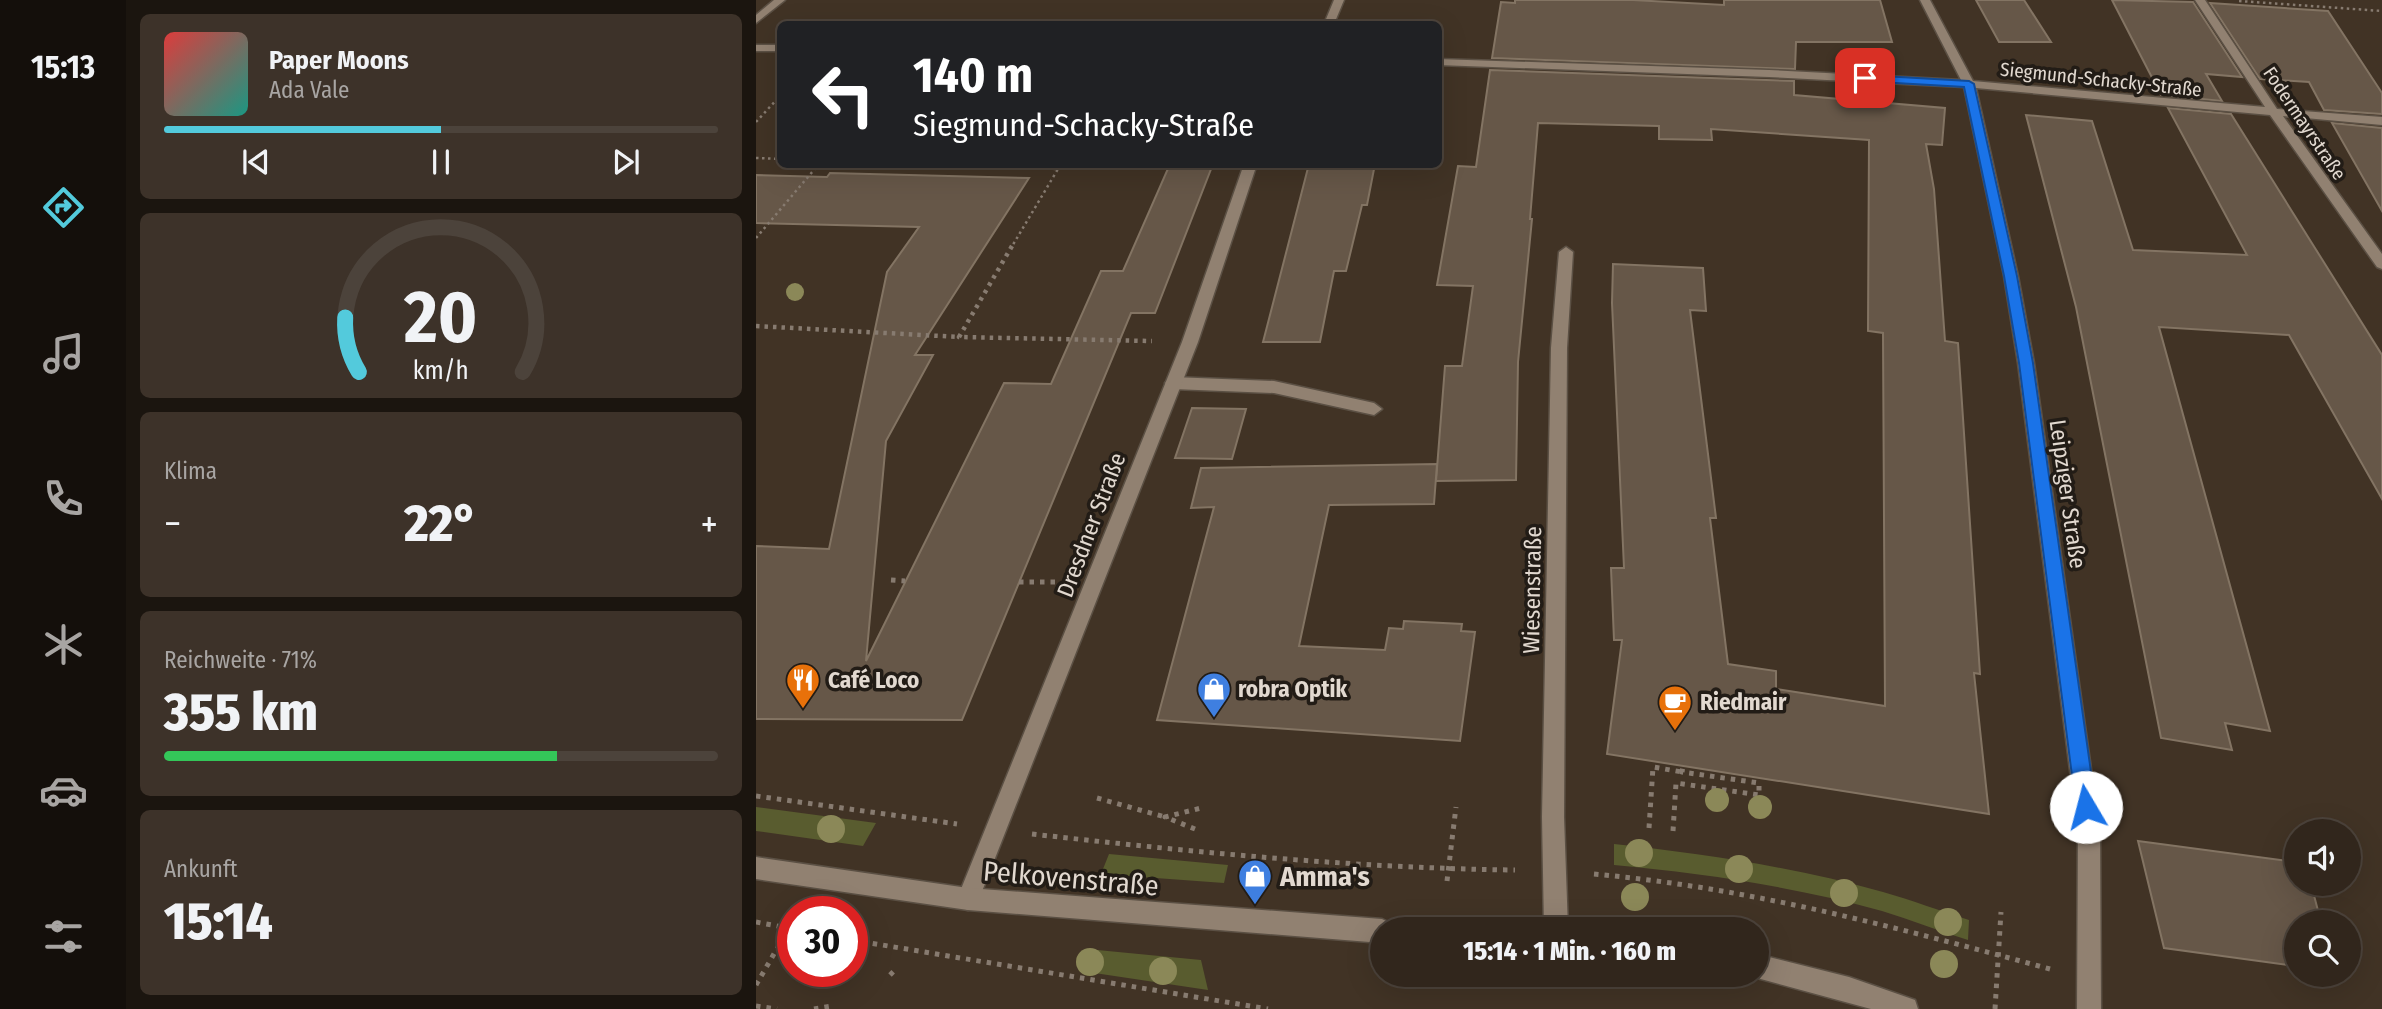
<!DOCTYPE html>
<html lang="de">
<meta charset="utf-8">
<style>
body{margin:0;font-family:"Fira Sans Condensed",sans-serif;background:#3d3229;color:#f1f3f6;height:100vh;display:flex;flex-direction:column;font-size:26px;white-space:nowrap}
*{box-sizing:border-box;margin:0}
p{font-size:23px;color:#a8a5a3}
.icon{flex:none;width:38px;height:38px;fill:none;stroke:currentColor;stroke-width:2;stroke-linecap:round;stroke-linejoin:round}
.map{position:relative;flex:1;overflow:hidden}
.side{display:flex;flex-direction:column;gap:14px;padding:14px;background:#1b150f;width:630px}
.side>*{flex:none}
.hud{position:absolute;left:21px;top:21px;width:665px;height:147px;border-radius:10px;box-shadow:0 7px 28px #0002,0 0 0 2px #4c433b;background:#202124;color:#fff;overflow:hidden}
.fabs{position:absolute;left:1528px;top:819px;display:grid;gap:14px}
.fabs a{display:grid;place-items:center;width:77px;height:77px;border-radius:50%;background:#31261c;box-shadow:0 7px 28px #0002,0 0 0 2px #4c433b;font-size:35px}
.speed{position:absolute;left:21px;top:896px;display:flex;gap:14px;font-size:35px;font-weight:700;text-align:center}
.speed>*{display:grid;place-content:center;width:91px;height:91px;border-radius:50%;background:#31261c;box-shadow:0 7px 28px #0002,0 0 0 2px #4c433b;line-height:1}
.speed .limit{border:10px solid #d22;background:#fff;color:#111}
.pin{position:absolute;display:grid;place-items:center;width:60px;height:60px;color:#fff;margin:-30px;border-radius:14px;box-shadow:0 4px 10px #0006}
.me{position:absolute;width:77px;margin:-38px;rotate:352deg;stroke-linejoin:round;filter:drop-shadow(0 0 5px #0008)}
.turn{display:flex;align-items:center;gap:24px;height:147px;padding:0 21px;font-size:32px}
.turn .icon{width:91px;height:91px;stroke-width:2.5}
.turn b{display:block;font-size:49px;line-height:60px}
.big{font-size:52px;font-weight:800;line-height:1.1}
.side .tile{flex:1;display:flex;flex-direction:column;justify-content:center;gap:10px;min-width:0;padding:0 24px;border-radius:10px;background:#3d3229}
.side .dial{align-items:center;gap:0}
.dial svg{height:182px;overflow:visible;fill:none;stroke:#4c433b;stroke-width:7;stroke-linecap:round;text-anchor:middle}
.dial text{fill:#f1f3f6;stroke:none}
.song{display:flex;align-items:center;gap:21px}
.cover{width:84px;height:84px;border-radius:10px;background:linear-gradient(135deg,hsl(0 70% 55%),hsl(170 70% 35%))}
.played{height:7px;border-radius:4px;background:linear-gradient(90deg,#53cadc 50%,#4c433b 50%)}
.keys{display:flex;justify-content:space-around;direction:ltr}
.heat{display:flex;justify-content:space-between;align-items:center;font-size:38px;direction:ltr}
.charge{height:10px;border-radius:5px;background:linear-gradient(90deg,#34c759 71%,#4c433b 0)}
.trip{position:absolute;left:614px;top:917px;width:399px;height:70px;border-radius:35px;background:#31261c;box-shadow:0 7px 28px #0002,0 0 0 2px #4c433b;font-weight:800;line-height:70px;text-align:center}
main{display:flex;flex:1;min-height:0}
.tab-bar{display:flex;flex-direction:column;width:126px;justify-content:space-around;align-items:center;background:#140f0b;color:#a8a5a3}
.tab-bar .icon{width:49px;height:49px}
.tab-bar .current{color:#53cadc}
.tab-bar b{font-size:32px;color:#f1f3f6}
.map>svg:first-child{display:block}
.green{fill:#595c2f}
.building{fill:#665748;stroke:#837463;stroke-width:2}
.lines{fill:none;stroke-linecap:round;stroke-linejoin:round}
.service-casing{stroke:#5b5044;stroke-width:3}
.minor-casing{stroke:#5b5044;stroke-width:3}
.tertiary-casing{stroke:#5b5044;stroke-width:3}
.path-far2{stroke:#877b70;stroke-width:2.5;stroke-dasharray:2.5 3.5;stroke-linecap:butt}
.path-far1{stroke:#877b70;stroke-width:4.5;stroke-dasharray:3.5 5;stroke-linecap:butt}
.path{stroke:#877b70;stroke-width:5;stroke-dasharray:4.5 6;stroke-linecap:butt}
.service{fill:#918171;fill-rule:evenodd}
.minor{fill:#918171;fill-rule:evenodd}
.tertiary{fill:#918171;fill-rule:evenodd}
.tree{fill:#8b8858}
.route{fill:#1a73e8;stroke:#114b97;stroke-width:2}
.labels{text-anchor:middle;stroke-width:7;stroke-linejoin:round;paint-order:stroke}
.far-street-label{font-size:19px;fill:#e2d9d0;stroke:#221c16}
.street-label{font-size:23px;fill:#e2d9d0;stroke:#221c16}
.poi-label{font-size:23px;font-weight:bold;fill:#e2d9d0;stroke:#221c16;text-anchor:start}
.near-poi-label{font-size:28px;font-weight:bold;fill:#e2d9d0;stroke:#221c16;text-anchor:start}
.near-street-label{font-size:28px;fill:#e2d9d0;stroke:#221c16}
</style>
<main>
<nav class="tab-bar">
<b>15:13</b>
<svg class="icon current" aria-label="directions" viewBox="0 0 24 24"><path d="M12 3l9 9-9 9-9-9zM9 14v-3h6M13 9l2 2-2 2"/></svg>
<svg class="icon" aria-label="music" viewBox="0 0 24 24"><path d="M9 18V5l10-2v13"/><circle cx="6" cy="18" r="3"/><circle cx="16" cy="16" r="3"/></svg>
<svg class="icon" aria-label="phone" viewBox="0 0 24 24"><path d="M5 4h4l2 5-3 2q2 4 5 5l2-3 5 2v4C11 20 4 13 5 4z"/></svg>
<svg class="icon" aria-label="climate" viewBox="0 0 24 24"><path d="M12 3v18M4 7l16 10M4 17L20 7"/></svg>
<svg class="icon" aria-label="car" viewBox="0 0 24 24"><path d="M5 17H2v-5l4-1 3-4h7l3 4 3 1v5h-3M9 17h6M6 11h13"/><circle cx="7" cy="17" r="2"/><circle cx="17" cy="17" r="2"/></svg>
<svg class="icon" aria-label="filters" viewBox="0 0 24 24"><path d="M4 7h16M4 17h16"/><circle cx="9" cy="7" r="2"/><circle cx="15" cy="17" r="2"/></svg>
</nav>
<section class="side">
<div class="tile">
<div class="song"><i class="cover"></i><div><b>Paper Moons</b><p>Ada Vale</p></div></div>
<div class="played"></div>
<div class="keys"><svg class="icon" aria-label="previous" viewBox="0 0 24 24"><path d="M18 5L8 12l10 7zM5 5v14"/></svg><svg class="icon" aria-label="pause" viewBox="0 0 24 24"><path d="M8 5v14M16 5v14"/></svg><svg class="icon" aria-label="next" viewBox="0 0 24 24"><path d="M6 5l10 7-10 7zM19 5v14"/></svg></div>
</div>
<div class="tile dial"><svg viewBox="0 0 100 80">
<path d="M14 69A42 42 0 1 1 86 69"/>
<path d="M14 69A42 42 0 0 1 8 45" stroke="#53cadc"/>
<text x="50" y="56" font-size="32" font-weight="700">20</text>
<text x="50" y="72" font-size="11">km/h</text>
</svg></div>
<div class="tile"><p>Klima</p>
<div class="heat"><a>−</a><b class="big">22°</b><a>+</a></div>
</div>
<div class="tile"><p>Reichweite · 71%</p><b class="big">355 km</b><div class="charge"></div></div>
<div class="tile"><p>Ankunft</p><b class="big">15:14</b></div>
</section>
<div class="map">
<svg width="1626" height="1009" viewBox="0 0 1626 1009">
<rect width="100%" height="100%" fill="#413325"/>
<g class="green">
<polygon points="0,807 120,823 107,846 0,831"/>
<path d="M 858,844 C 948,854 1039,867 1127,892 C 1156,900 1184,911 1213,920 L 1212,940 C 1183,931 1155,920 1126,911 C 1040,887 946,873 858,865 Z"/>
<polygon points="353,854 472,865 468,883 345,874"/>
<polygon points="331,949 445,960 452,990 325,971"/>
</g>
<g class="building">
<polygon points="759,0 877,0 968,5 968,0 1124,0 1136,42 1040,42 1039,69 736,58 745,2 759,3"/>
<polygon points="1220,0 1268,0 1295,42 1243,42"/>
<polygon points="1356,0 1437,2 1486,77 1450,74 1466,101 1405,95"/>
<polygon points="1454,3 1572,11 1626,93 1626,114 1568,110 1553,82 1504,79"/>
<polygon points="734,70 1038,81 1038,95 1189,108 1186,145 1170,144 1178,189 1189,341 1202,343 1224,674 1218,673 1233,814 851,754 866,640 858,640 855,568 868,568 856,303 857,264 947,268 950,311 934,310 960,518 954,518 972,664 1020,671 1020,689 1129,706 1127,333 1112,331 1113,140 955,129 956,140 903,139 903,126 782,123 774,219 776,219 762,362 760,480 680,481 689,366 706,366 717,286 681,285 702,166 720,167"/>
<polygon points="1412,108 1475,114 1626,355 1626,499 1533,335 1403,327 1514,731 1469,723 1476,750 1405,738 1320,307 1270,115 1336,121 1377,250 1491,255"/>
<polygon points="1576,123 1626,128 1626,211"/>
<polygon points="414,164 457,164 399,313 375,313 206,720 0,719 0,546 73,549 131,272 163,227 0,223 0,175 71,177 74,173 273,178 159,355 177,355 130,441 110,661 248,383 295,384 345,271 367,271"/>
<polygon points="553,164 619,164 611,205 606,205 590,271 578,271 564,342 507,342"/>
<polygon points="436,408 490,409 476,459 419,458"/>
<polygon points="681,464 678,504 573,505 543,646 629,650 633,628 647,629 648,621 706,624 705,631 719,632 704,741 401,720 458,507 435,508 445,468"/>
<polygon points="1382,841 1540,862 1540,884 1555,884 1565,922 1540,922 1540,966 1408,948"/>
</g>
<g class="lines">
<g class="service-casing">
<polygon id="service" points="417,377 518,381 618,403 626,409 618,415 518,393 417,389 409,383"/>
</g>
<g class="minor-casing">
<g id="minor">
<polygon points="18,0 29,0 0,23 0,15"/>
<polygon points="578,0 588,0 578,24 568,24"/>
<polygon points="1164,0 1174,0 1217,81 1509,107 1439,0 1449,0 1521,109 1626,117 1626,125 1527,116 1626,254 1626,269 1621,267 1514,115 1220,88 1262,276 1278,363 1344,833 1345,1009 1321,1009 1322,833 1262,363 1248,276 1208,87 1013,77 682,65 682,59 1013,70 1205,80"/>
<rect x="0" y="45" width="24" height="6"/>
<polygon points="488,164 501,164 442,342 223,899 220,907 212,910 204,907 201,899 426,342"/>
<polygon points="810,247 817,252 811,348 808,817 812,929 788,929 786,817 795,348 803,252"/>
</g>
</g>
<g class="tertiary-casing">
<g id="tertiary">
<polygon points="0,857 212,888 626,919 634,923 637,929 626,929 626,943 212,910 0,879"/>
<polygon points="1001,954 1093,977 1159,1000 1162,1009 1115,1009 1001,978 993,975 1001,975"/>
</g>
</g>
<g class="path-far2">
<polyline points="1483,1 1626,11"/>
<polyline points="0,122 24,96"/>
<polyline points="0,158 24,159"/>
<polyline points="177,164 302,169 255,248"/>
<polyline points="0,238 63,164"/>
</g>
<g class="path-far1">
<polyline points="256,246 203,337 396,341"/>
<polyline points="0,326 203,337"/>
</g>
<g class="path">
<polyline points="135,580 149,581"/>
<polyline points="263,582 301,582"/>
<polyline points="0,796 201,824"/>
<polyline points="341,798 409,817"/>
<polyline points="893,828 897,767 926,772"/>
<polyline points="439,829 409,817 445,808"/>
<polyline points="917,831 920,783 1003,795 1003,783 926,772 927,766"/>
<path d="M 276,834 C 436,852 598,868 759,870"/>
<path d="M 838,874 C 994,888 1143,928 1294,969"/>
<polyline points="691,881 700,807"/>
<polyline points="0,922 37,929"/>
<polyline points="96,940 512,1009"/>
<polyline points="134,975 141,968"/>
<polyline points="0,985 37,921"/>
<polyline points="0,1006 21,1009"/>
<polyline points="58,1009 76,1006"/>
<polyline points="1239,1009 1245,912"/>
</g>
<use href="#service" class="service"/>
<use href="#minor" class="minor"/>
<use href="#tertiary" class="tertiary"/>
</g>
<g class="tree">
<circle cx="39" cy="292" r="9"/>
<circle cx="961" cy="800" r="12"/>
<circle cx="1004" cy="807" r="12"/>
<circle cx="75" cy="829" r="14"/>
<circle cx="883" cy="853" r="14"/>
<circle cx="983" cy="869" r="14"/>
<circle cx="499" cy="878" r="14"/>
<circle cx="1088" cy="893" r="14"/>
<circle cx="879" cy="897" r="14"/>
<circle cx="1192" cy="922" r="14"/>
<circle cx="334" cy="962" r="14"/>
<circle cx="1188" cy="964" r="14"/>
<circle cx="407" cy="971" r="14"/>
</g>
<polygon class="route" points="1109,75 1213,81 1218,84 1261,276 1277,363 1340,807 1337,814 1330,817 1323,814 1320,807 1263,363 1248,276 1208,87 1105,81 1103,78"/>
<defs>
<g id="restaurant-pin" transform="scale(1.75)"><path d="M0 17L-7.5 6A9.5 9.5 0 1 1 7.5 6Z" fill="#e8710a" stroke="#221c16"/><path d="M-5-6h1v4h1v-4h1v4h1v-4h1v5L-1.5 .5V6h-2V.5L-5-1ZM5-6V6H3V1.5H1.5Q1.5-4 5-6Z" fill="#fff"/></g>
<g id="shop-pin" transform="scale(1.75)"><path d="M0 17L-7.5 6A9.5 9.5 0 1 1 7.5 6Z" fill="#3f7fe0" stroke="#221c16"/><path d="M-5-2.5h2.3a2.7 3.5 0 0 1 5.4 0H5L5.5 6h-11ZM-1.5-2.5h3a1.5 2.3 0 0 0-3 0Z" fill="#fff"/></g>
<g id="cafe-pin" transform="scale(1.75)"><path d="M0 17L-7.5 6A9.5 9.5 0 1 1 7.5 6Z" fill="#e8710a" stroke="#221c16"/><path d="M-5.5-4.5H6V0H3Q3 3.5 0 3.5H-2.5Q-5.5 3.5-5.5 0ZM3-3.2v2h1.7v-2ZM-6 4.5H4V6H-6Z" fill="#fff"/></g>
</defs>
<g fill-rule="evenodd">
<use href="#restaurant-pin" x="47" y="680"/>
<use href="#shop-pin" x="458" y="689"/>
<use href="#cafe-pin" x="919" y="702"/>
<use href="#shop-pin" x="499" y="876"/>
</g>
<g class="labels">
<g class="far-street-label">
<text transform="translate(1345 79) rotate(6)" y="7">Siegmund-Schacky-Straße</text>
<text transform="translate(1549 123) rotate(56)" y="7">Fodermayrstraße</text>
</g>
<g class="street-label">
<text transform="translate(1312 494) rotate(82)" y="8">Leipziger Straße</text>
<text transform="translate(335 525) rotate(-69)" y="8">Dresdner Straße</text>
<text transform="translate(776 590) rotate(-89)" y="8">Wiesenstraße</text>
</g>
<g class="poi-label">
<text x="72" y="688">Café Loco</text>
<text x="482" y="697">robra Optik</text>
<text x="944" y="710">Riedmair</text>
</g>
<g class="near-poi-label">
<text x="524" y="886">Amma's</text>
</g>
<g class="near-street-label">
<text transform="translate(315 878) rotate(5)" y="10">Pelkovenstraße</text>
</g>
</g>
</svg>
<div class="fabs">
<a><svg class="icon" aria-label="sound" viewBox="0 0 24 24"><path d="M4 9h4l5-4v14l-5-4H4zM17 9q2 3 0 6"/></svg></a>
<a><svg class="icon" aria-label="search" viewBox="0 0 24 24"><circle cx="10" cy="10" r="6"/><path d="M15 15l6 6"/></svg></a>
</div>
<div class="speed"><div class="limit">30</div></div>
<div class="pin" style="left:1109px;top:78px;background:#d93025"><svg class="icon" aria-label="arrive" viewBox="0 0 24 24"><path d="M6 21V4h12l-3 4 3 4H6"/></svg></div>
<svg class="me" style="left:1330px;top:807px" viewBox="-20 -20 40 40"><circle r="19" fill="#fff"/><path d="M0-13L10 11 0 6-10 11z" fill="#1a73e8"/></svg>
<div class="trip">15:14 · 1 Min. · 160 m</div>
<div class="hud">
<div class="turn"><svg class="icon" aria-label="left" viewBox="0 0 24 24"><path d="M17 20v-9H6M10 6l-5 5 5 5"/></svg><div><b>140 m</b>Siegmund-Schacky-Straße</div></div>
</div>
</div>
</main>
